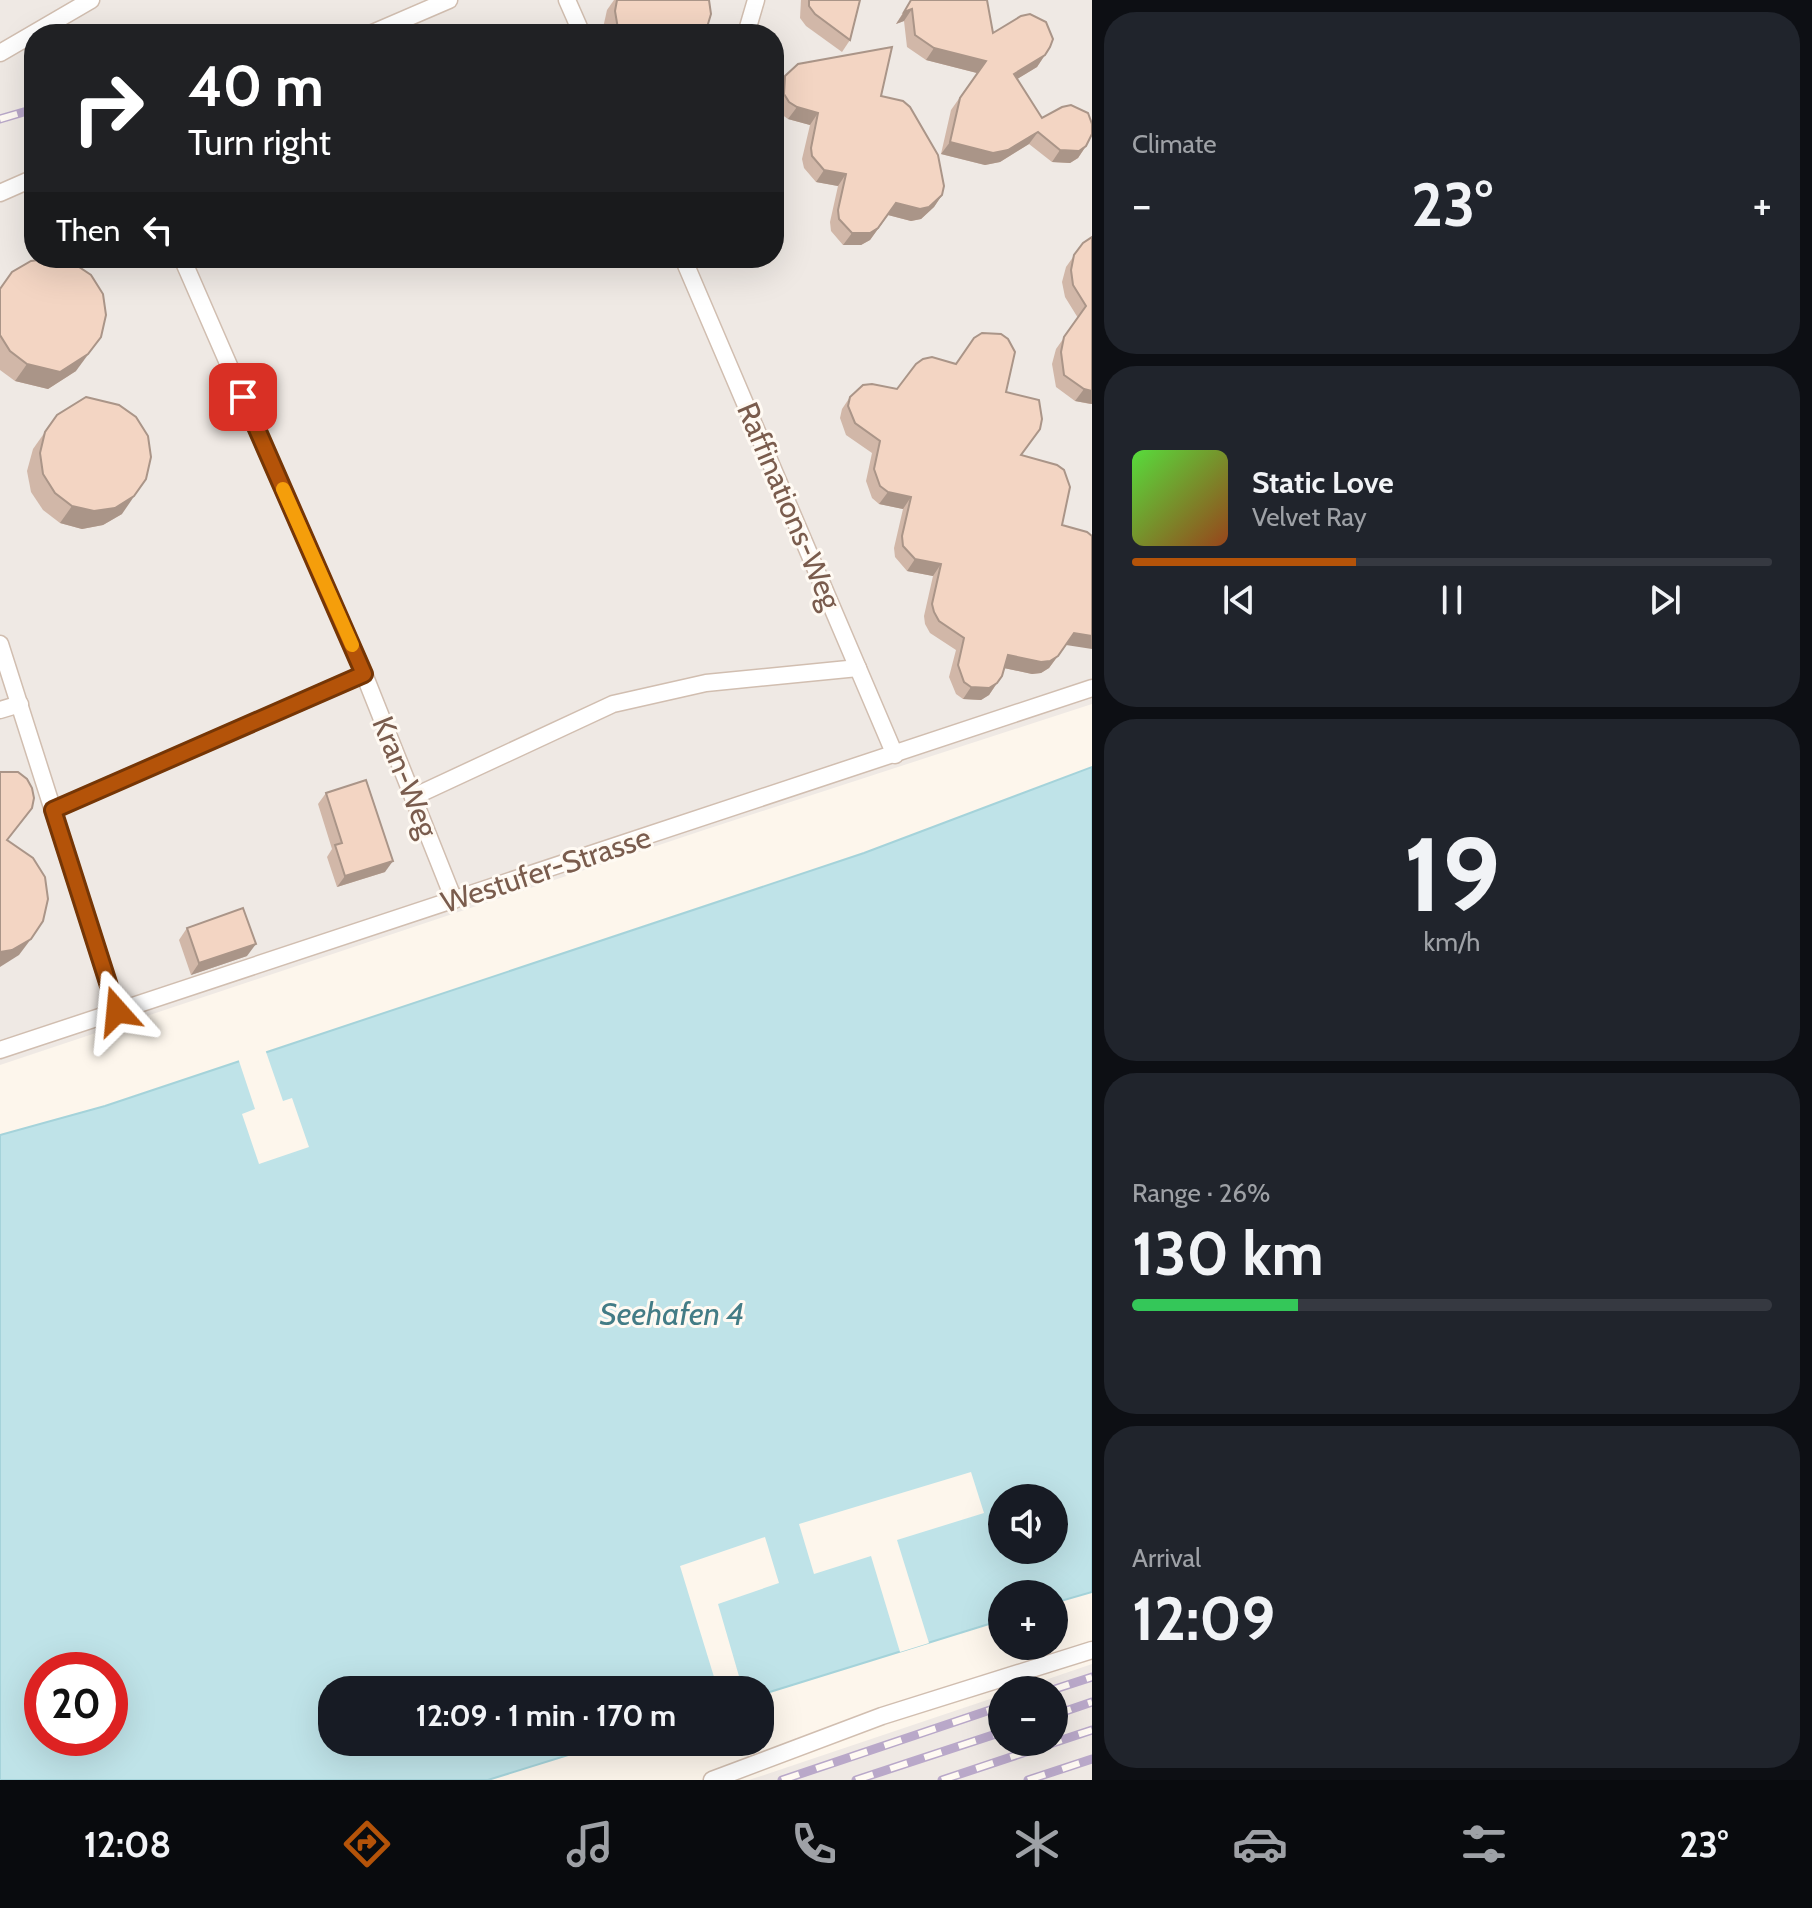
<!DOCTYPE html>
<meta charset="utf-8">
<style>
body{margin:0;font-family:Cabin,sans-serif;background:#20242c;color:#f1f3f6;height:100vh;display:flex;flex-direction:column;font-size:30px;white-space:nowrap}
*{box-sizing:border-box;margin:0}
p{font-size:26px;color:#9ea1a6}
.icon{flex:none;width:44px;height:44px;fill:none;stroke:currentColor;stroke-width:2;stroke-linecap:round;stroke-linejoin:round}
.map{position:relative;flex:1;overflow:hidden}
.panel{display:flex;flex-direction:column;gap:12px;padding:12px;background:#0d0f14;width:720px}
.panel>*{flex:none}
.hud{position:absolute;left:24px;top:24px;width:760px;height:244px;border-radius:32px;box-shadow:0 8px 32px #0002;background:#202124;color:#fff;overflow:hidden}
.fabs{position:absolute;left:988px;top:1484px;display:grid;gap:16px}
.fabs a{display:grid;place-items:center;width:80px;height:80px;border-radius:50%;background:#171b24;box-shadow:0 8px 32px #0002;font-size:40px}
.speed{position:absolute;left:24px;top:1652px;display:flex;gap:16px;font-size:40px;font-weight:700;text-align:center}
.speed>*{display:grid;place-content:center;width:104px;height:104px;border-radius:50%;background:#171b24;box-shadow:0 8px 32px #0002;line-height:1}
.speed .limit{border:12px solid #d22;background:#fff;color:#111}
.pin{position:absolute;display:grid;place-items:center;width:68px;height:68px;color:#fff;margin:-34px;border-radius:16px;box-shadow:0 4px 12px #0006}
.me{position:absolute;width:88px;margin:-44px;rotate:342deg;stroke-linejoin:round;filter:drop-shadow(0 0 6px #0008)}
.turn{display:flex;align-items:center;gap:28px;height:168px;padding:0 32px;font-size:36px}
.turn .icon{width:104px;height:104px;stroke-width:2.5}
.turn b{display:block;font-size:56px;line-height:68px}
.then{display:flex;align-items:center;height:76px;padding:0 32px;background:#0003;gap:16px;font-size:30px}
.big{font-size:60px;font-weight:700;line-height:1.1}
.panel .card{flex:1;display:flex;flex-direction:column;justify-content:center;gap:12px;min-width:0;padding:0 28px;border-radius:32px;background:#20242c}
.panel .dial{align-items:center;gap:0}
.dial b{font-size:104px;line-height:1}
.song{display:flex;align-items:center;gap:24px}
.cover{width:96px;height:96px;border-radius:12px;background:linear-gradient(135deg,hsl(110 70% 55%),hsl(20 70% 35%))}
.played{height:8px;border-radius:4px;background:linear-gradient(90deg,#b45309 35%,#363941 35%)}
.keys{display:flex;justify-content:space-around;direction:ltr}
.heat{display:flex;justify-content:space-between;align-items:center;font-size:44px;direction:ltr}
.charge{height:12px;border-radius:6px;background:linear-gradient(90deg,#34c759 26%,#363941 0)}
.trip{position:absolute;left:318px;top:1676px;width:456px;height:80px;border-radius:32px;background:#171b24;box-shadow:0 8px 32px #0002;font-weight:700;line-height:80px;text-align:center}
.tab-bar{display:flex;height:128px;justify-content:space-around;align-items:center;background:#090b0e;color:#9ea1a6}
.tab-bar .icon{width:56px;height:56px}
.tab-bar .on{color:#b45309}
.tab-bar b{font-size:36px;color:#f1f3f6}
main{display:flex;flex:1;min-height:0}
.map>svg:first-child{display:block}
.industrial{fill:#efe9e4;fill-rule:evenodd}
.water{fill:#bfe3e8;stroke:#a5d3da;stroke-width:2;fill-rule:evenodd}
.pier{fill:#fdf6ec}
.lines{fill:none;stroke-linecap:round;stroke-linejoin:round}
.service-casing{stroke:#d1beb0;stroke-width:19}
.service{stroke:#fff;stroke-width:16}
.rail-casing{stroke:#b9a8c9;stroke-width:9}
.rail{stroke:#fffaf3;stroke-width:6;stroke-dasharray:18;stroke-linecap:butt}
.wall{fill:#d1b7a8}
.shaded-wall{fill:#aa9588}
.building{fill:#f3d5c3;stroke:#aa9588;stroke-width:2}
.route-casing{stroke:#753606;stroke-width:20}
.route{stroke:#b45309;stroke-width:14}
.slow{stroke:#f59e0b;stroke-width:14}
.labels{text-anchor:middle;stroke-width:6;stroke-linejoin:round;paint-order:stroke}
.street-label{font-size:30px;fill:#7a5c4d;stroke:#fffaf3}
.water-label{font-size:32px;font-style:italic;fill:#437c86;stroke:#fffaf3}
</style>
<main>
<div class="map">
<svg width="1092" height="1780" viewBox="0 0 1092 1780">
<rect width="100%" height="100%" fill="#fdf6ec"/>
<g class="industrial">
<path d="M 0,0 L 1092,0 L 1092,704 L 707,829 L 0,1065 ZM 34,34 L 774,34 L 774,258 L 34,258 Z"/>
<polygon points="1092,1664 1092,1780 749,1780 1002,1695 1002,1742 1054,1742 1054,1690 1016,1690"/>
</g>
<path class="water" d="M 1092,767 L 1092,1592 L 1054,1603 L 1054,1594 L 1002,1594 L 1002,1620 L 760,1695 L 760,1690 L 332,1690 L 332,1742 L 610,1742 L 488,1780 L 0,1780 L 0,1135 L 105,1106 L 864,853 ZM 1002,1498 L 1054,1498 L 1054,1550 L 1002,1550 ZM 42,1670 L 110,1670 L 110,1738 L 42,1738 Z"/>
<g class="pier">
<polygon points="265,1049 283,1101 292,1098 309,1147 259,1164 242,1114 255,1109 238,1058"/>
<polygon points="971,1472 984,1513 897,1540 929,1643 900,1652 871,1556 814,1574 799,1524"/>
<polygon points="765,1537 779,1583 718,1604 743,1690 718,1690 680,1566"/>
</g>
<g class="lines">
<g class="service-casing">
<g id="service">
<polyline points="567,0 582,34"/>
<polyline points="370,34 449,0"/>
<polyline points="746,34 756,0"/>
<polyline points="0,53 91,0"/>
<polyline points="0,193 34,178"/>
<polyline points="182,258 364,674 454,900"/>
<polyline points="683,258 895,755"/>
<polyline points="0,644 117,1011"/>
<polyline points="0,710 20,704"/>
<polyline points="413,797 613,704 706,683 858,668"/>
<polyline points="53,810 364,674"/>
<polyline points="0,1050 1092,688"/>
<polyline points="712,1780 882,1716 1092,1650"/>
</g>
</g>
<use href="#service" class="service"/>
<g class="rail-casing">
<g id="rail">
<polyline points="0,119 34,109"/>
<polyline points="1052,1690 1092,1677"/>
<polyline points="1054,1715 1092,1702"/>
<polyline points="782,1780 1002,1706"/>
<polyline points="856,1780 1002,1732"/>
<polyline points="942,1780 1092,1730"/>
<polyline points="1028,1780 1092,1759"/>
</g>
</g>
<use href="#rail" class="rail"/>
</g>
<g class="wall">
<polygon points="614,0 709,0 705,34 604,34 603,28 607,10"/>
<polygon points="801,0 860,0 850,40 842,52 806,26 800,18"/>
<polygon points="911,0 987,0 993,33 1050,47 1037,67 1017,79 1042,118 1086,146 1078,158 1070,163 1052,162 1029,144 1000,162 985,165 941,154 951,110 977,73 926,60 907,47 904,21 896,24"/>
<polygon points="785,76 881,96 942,195 934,207 921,219 911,221 888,215 870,240 861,245 843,245 831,231 830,222 838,186 816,182 804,168 802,159 810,125 788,119 781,114 776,106 777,88"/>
<polygon points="1092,237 1092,404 1090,404 1075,401 1056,387 1052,364 1056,349 1078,318 1065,297 1062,282 1066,267 1083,243"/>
<polygon points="0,289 76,371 48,389 15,381 0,370"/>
<polygon points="897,389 1006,392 1021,456 1062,525 1066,645 1049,668 1041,673 1032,674 1004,668 1002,676 989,695 981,700 963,699 956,694 949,677 956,650 930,633 925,624 924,616 933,576 907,571 895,557 894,548 903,509 879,504 872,498 866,481 872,453 846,435 840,418 842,409 850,397"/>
<polygon points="57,415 122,514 103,525 82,529 60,523 43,510 31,492 27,471 33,449"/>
<polygon points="326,793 385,872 337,887 327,857 332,849 318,804"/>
<polygon points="187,928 247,956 191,975 179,940"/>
</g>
<g class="shaded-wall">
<polygon points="912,9 904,21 896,24 904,12"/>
<polygon points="934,48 986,61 977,73 926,60"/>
<polygon points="1045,55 1037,67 1006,86 1014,74"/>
<polygon points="797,107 818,113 810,125 788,119"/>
<polygon points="1038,132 1029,144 1000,162 985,165 941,154 950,142"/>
<polygon points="1086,146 1078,158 1070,163 1052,162 1060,150"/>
<polygon points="824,170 846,174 838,186 816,182"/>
<polygon points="942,195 934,207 921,219 911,221 888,215 870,240 861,245 843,245 852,233 896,203"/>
<polygon points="101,337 76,371 48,389 15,381 27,364"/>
<polygon points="1084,389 1092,391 1092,404 1075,401"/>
<polygon points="146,479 122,514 103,525 82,529 60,523 72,506"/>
<polygon points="888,492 911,497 903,509 879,504"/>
<polygon points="915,559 941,564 933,576 907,571"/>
<polygon points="1074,633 1092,636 1092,649 1066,645 1049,668 1041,673 1032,674 999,667 1008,655"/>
<polygon points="997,683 989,695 981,700 963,699 971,687"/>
<polygon points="393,861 385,872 337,887 345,876"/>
<polygon points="31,939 19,955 0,967 0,952"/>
<polygon points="256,944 247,956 191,975 199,963"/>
</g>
<g class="building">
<polygon points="617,0 709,0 711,14 705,34 621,34 618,29 615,11"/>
<polygon points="809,0 860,0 850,40 815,14 809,6"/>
<polygon points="911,0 987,0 993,33 1021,16 1030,14 1046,22 1053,39 1050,47 1045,55 1014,74 1042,118 1062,107 1071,105 1088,113 1092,124 1092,134 1086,146 1079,151 1060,150 1038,132 1008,150 993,153 950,142 960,98 986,61 934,48 915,35 912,9 904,12"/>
<polygon points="892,47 881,96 903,101 910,107 938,155 944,186 942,195 929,207 920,209 896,203 878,228 870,233 852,233 839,219 838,210 846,174 824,170 812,156 811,148 818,113 797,107 789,102 784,94 785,76 798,64"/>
<polygon points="1092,237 1092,391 1084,389 1064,375 1061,352 1064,337 1086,306 1073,285 1071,270 1074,255 1083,243"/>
<polygon points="54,258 73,263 91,275 103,294 106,315 101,337 88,354 60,372 27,364 10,351 0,335 0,289 12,272 31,261"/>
<polygon points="982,333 1001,334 1008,339 1015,352 1006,392 1039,400 1042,419 1040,429 1021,455 1057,465 1064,470 1070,487 1062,525 1087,532 1092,536 1092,636 1074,633 1058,656 1050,661 1041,662 1008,655 1002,676 997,683 989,688 971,687 964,682 958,665 964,638 939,621 934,612 932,604 941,564 915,559 903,546 902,536 911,497 888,492 880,486 874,469 880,441 855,423 848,406 850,397 863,385 872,384 897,389 916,364 923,359 932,357 956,364 974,338"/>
<polygon points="86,397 119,405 136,417 148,436 151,457 146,479 134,496 115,508 94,511 72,506 55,493 43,474 40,453 45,432 57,415"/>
<polygon points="0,772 18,772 27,779 32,788 34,798 32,808 7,840 33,858 45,877 48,899 43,921 31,939 12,950 0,952"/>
<polygon points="366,780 393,861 345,876 335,845 342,843 326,793"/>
<polygon points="243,908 256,944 199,963 187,928"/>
</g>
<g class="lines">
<g class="route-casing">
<polyline id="route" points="117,1011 53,810 364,674 243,397"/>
</g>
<use href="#route" class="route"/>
<polyline class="slow" points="283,489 352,645"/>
</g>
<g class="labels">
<g class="street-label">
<text transform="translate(789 506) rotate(67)" y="10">Raffinations-Weg</text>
<text transform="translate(405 777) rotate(68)" y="10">Kran-Weg</text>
<text transform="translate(546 870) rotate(-18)" y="10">Westufer-Strasse</text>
</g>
<g class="water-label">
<text x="672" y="1325">Seehafen 4</text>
</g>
</g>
</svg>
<div class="fabs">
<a><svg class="icon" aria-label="sound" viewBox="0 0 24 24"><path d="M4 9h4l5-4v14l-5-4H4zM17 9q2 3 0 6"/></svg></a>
<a>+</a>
<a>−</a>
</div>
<div class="speed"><div class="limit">20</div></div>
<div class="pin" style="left:243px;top:397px;background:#d93025"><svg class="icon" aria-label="arrive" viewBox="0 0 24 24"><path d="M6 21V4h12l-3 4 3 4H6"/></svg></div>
<svg class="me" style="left:117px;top:1011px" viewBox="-20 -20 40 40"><path d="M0-17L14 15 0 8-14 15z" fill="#b45309" stroke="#fff" stroke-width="4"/></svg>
<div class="trip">12:09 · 1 min · 170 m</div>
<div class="hud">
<div class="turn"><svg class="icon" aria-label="right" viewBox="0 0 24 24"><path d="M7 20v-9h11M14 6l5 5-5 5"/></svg><div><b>40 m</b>Turn right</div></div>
<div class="then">Then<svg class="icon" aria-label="left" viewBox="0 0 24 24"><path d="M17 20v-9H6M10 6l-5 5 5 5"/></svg></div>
</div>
</div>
<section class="panel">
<div class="card"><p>Climate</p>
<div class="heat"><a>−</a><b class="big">23°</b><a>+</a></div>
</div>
<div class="card">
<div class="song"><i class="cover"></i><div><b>Static Love</b><p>Velvet Ray</p></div></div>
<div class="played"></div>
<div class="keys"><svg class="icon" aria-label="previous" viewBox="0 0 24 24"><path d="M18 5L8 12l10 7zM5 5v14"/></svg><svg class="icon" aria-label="pause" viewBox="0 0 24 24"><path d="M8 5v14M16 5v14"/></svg><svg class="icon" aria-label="next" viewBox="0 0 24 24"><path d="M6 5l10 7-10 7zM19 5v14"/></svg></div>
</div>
<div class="card dial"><b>19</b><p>km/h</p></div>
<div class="card"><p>Range · 26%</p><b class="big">130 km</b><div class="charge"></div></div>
<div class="card"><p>Arrival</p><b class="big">12:09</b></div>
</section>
</main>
<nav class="tab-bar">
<b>12:08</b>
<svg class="icon on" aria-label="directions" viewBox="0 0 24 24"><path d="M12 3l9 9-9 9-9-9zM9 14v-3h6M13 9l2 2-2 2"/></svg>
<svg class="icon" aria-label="music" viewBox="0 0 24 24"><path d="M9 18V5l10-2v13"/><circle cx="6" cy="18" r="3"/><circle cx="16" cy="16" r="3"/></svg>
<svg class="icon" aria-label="phone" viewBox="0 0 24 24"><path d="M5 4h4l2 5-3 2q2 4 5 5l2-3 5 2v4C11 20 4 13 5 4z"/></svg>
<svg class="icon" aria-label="climate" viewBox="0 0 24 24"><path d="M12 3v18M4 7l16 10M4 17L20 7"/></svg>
<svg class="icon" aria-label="car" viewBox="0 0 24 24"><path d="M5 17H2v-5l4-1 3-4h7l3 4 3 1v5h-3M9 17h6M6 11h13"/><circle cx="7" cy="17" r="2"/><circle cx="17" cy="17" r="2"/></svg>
<svg class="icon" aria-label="filters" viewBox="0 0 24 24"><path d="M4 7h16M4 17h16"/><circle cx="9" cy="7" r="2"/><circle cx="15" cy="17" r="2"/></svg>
<b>23°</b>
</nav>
